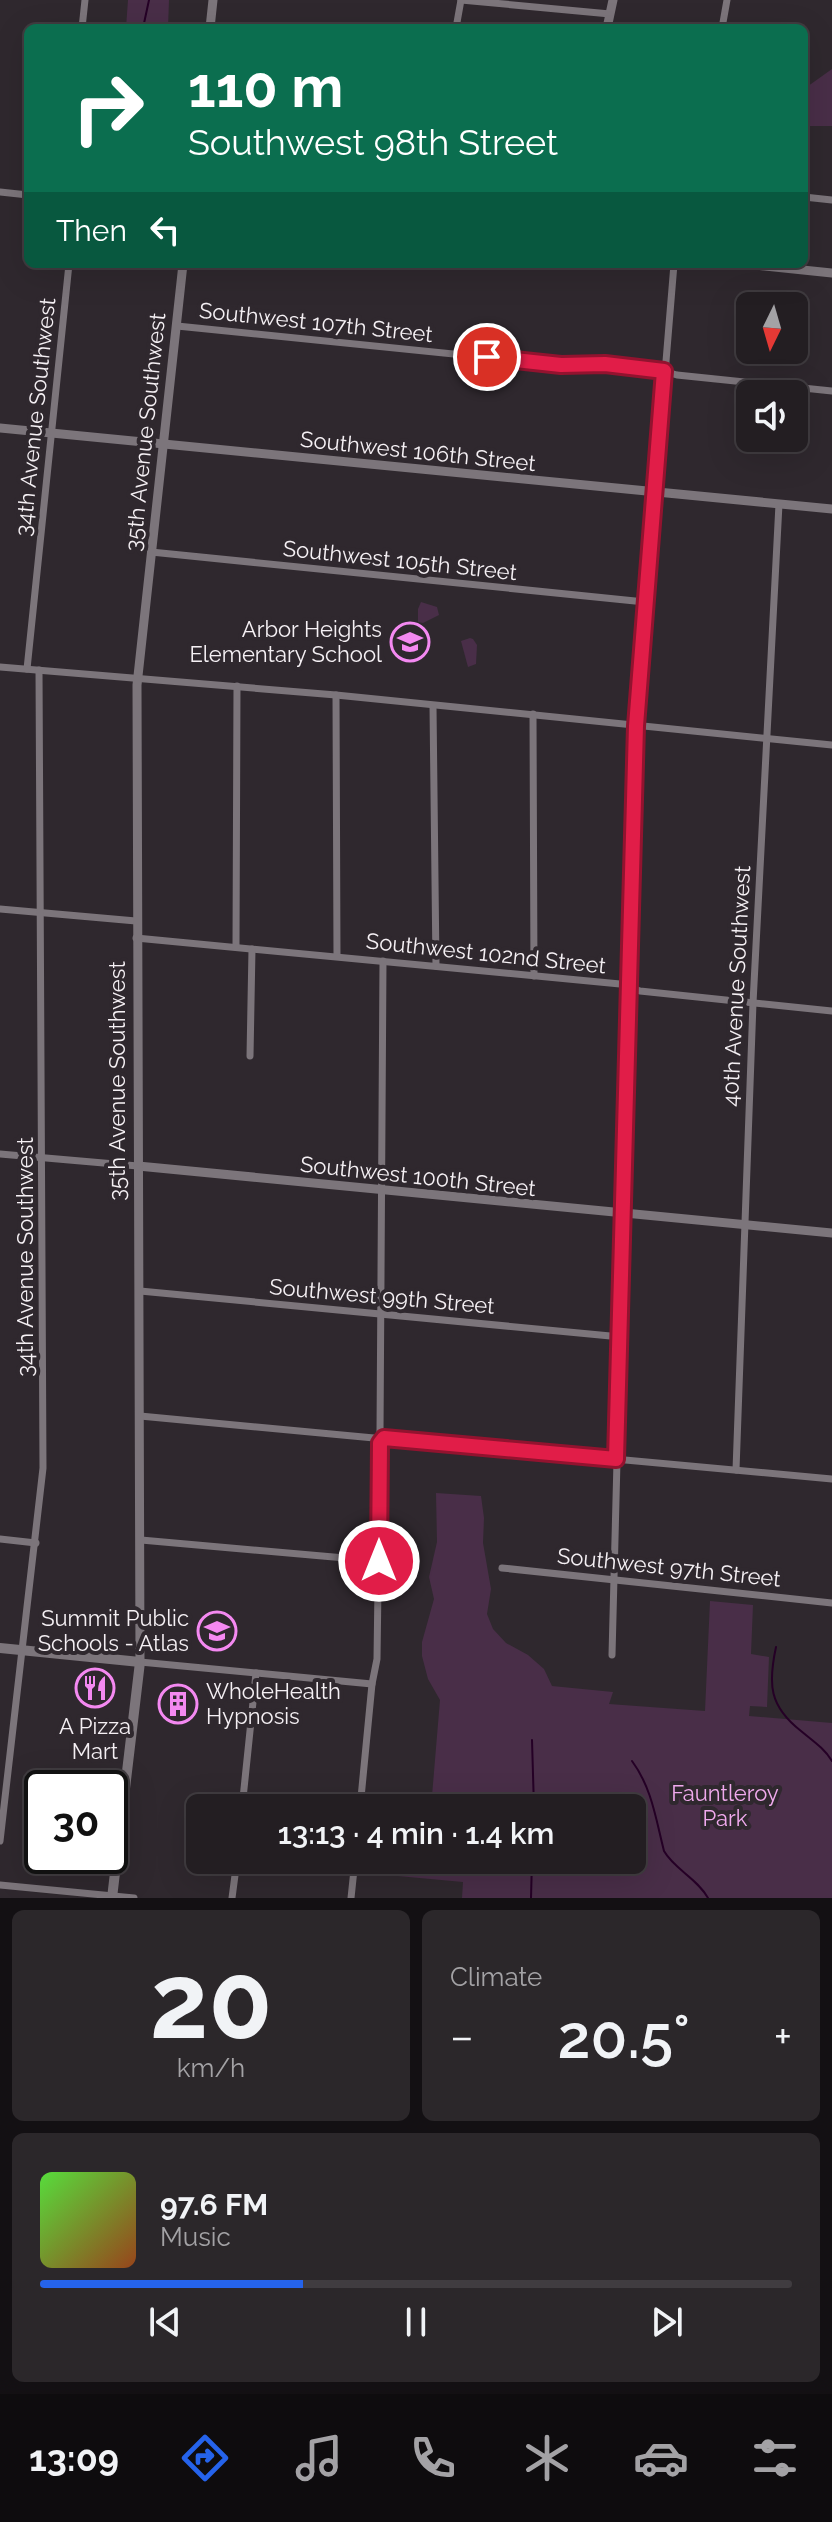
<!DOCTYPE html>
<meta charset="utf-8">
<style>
body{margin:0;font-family:Raleway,sans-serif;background:#2b272a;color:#f1f3f6;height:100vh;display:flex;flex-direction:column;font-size:30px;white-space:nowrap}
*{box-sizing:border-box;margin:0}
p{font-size:26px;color:#a3a2a5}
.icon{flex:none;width:44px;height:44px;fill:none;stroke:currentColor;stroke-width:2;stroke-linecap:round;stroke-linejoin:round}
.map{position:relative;height:1898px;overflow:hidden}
.drawer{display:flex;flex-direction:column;gap:12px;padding:12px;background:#131013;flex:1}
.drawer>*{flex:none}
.top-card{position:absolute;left:24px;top:24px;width:784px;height:244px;border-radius:12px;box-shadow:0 8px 32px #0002,0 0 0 2px #403c40;background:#0b6e4f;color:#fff;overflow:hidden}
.needle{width:52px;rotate:185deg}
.tools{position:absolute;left:736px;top:292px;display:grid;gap:16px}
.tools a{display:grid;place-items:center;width:72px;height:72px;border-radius:12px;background:#231e22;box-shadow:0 8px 32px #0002,0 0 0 2px #403c40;font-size:40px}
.speed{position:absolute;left:24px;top:1770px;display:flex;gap:16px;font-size:40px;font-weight:700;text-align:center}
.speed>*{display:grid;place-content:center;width:104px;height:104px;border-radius:50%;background:#231e22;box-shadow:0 8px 32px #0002,0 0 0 2px #403c40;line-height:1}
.speed .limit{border:4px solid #111;border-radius:12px;background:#fff;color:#111}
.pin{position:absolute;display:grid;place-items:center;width:68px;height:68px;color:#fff;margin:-34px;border:4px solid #fff;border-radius:50%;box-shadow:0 2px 8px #0007}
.me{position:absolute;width:88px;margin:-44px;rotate:0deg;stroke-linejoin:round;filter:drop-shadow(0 0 6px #0008)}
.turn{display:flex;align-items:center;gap:28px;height:168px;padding:0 32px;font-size:36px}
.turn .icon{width:104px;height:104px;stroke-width:2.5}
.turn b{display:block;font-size:56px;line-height:68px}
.then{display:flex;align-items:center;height:76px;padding:0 32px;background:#0003;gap:16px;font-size:30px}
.big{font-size:60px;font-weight:600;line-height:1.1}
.drawer .tile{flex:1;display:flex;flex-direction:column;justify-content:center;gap:12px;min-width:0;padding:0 28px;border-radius:12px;background:#2b272a}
.drawer .dial{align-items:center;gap:0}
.dial b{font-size:104px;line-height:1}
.song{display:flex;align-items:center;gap:24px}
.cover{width:96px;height:96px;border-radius:12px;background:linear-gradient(135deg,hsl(110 70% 55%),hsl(20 70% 35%))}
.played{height:8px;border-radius:4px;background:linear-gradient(90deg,#2563eb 35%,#403c40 35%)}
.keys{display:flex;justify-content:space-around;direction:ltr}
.heat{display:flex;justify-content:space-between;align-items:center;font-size:44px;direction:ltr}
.drawer .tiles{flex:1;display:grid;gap:12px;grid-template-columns:1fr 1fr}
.tile:last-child{grid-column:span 2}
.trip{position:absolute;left:186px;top:1794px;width:460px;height:80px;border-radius:12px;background:#231e22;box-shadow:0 8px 32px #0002,0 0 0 2px #403c40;font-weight:600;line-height:80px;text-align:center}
.dock{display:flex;height:128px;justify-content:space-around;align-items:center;background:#0e0c0e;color:#a3a2a5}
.dock .icon{width:56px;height:56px}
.dock .on{color:#2563eb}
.dock b{font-size:36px;color:#f1f3f6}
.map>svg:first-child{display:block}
.green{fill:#492e48}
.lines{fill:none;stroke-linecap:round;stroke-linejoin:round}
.stream{stroke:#250026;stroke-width:2}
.minor{stroke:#7c757b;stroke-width:7}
.tertiary{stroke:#7c757b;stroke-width:9}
.secondary{stroke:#7c757b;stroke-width:10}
.route-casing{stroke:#92132f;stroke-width:20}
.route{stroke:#e11d48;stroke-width:14}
.labels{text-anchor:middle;stroke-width:8;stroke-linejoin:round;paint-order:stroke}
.street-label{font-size:22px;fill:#f5f0f4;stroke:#2f282e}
.poi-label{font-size:22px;fill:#f5f0f4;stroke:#2f282e;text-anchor:end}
.park-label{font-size:22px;fill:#f0aaed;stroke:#2f282e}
</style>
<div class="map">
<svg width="832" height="1898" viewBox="0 0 832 1898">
<rect width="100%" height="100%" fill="#2f282e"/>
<g class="green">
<polygon points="128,0 169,0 168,28 126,28"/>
<polygon points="832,69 832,126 804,126 804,89"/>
<polygon points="421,602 437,607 439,615 423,623 418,622 418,609"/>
<polygon points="470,638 473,639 477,645 476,664 468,667 461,641"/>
<polygon points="436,1493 481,1496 484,1518 483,1543 491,1589 487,1614 493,1629 506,1643 528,1655 544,1669 552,1686 613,1692 609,1704 705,1711 710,1601 753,1605 751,1654 769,1657 767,1707 750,1706 749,1716 832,1723 832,1898 462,1898 463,1882 365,1873 366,1860 632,1860 632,1808 431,1808 440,1700 428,1679 422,1656 422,1642 434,1599 429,1577 437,1542"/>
</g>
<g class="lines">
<g class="stream">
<polyline points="143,28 149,0"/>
<path d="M 776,1647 C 768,1684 769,1706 801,1731 C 813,1741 824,1748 832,1761"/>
<polyline points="532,1740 534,1808"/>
<path d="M 632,1761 C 652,1788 656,1820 664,1851 C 674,1869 697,1878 708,1898"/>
<polyline points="531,1898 532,1860"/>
</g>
<g class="minor">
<polyline points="461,0 610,14"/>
<polyline points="82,28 85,0"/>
<polyline points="456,28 461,0"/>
<polyline points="722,28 727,0"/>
<polyline points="0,192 28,195"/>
<polyline points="804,197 832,200"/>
<path d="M 177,326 L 561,365 C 600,364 640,363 677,375 L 832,391"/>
<polyline points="151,552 645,602"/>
<polyline points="0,667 336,695 832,745"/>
<polyline points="27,669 69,264"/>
<polyline points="336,695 337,956"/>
<polyline points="433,706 436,966"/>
<polyline points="533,714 534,976"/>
<polyline points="0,909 136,921"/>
<polyline points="136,938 620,984 640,991 832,1011"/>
<polyline points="236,947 237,686"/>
<polyline points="250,1056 252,949"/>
<polyline points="0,1154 138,1166"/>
<polyline points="140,1291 621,1337"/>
<polyline points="140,1416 374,1438"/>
<polyline points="380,1433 383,961"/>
<polyline points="384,1438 832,1479"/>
<polyline points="736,1470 753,1003 779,504"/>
<polyline points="0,1539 36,1543"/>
<polyline points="141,1540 379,1561"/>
<polyline points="502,1568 832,1603"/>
<polyline points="612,1655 636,726 674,264"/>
<polyline points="140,1662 372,1684"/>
<polyline points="242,1808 256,1673"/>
<polyline points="360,1808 372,1684 377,1659 380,1443"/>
<polyline points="0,1841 43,1468 39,670"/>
<polyline points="0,1885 134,1898"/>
<polyline points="232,1898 237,1860"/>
<polyline points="351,1898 355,1860"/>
</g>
<g class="tertiary">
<polyline points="210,28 213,0"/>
<polyline points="607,28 613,0"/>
<polyline points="746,264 832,273"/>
<polyline points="0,428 832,509"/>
<polyline points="138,1166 832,1233"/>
<polyline points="140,1662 137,685 183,264"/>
</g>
<polyline class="secondary" points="0,1648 140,1662 112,1898"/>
</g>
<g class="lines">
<g class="route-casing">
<polyline id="route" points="379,1561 380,1443 384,1438 616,1459 636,726 664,371 605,364 561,365 487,357"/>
</g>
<use href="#route" class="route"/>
</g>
<defs>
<g id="school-ring" transform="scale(2)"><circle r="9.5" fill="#2f282e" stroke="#f489f1" stroke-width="1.5"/><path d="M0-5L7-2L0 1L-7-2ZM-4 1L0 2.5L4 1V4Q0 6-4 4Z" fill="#f489f1"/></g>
<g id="restaurant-ring" transform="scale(2)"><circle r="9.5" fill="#2f282e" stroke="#f489f1" stroke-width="1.5"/><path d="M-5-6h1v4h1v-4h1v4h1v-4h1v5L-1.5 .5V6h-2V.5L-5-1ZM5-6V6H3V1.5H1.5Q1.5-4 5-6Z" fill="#f489f1"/></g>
<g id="building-ring" transform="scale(2)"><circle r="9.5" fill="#2f282e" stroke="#f489f1" stroke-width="1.5"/><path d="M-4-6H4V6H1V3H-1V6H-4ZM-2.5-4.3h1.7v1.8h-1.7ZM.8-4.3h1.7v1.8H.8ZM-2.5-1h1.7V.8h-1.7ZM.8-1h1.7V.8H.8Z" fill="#f489f1"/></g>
</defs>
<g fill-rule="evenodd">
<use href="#school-ring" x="410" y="642"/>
<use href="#school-ring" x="217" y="1631"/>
<use href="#restaurant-ring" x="95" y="1688"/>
<use href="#building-ring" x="178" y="1704"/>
</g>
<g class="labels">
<g class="street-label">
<text transform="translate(316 322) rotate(6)" y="8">Southwest 107th Street</text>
<text transform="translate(35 417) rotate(-84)" y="8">34th Avenue Southwest</text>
<text transform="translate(145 432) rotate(-84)" y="8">35th Avenue Southwest</text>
<text transform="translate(418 451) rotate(6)" y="8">Southwest 106th Street</text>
<text transform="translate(400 560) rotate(6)" y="8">Southwest 105th Street</text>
<text transform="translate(486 953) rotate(6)" y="8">Southwest 102nd Street</text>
<text transform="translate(736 986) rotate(-87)" y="8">40th Avenue Southwest</text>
<text transform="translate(117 1081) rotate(-90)" y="8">35th Avenue Southwest</text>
<text transform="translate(418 1176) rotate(6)" y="8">Southwest 100th Street</text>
<text transform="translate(25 1257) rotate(-90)" y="8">34th Avenue Southwest</text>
<text transform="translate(382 1296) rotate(5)" y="8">Southwest 99th Street</text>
<text transform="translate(669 1567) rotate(6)" y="8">Southwest 97th Street</text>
</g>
<g class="poi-label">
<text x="382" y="637">Arbor Heights<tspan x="382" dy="25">Elementary School</tspan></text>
<text x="189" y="1626">Summit Public<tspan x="189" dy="25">Schools - Atlas</tspan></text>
<text x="206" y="1699" text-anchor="start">WholeHealth<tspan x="206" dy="25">Hypnosis</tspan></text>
<text x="95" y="1734" text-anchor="middle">A Pizza<tspan x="95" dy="25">Mart</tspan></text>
</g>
<g class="park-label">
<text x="725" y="1801">Fauntleroy<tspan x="725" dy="25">Park</tspan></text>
</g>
</g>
</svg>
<div class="tools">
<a><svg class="needle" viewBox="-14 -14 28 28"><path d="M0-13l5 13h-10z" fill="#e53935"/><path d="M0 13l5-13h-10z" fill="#a3a2a5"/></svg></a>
<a><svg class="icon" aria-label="sound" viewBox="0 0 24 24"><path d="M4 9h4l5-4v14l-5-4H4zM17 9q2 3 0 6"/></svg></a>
</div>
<div class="speed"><div class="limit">30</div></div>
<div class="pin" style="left:487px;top:357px;background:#d93025"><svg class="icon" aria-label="arrive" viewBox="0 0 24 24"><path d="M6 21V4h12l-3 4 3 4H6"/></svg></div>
<svg class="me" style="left:379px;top:1561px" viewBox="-20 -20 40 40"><circle r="17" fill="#e11d48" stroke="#fff" stroke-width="3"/><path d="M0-11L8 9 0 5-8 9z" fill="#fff"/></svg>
<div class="trip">13:13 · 4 min · 1.4 km</div>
<div class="top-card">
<div class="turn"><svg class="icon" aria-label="right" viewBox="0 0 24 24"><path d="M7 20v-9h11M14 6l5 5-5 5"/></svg><div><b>110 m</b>Southwest 98th Street</div></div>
<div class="then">Then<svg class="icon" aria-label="left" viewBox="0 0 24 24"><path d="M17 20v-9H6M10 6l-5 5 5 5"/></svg></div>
</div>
</div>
<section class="drawer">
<div class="tiles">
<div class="tile dial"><b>20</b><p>km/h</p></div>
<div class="tile"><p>Climate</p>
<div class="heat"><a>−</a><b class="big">20.5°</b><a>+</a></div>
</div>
<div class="tile">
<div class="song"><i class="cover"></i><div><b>97.6 FM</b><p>Music</p></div></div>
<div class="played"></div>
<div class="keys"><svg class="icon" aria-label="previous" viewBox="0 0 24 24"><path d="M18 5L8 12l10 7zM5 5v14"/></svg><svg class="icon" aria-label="pause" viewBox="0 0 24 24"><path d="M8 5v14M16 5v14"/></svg><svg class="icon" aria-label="next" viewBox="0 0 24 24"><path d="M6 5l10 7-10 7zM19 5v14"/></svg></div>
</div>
</div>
</section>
<nav class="dock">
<b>13:09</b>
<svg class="icon on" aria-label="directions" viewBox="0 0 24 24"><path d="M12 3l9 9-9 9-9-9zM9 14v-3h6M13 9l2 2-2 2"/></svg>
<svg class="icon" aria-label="music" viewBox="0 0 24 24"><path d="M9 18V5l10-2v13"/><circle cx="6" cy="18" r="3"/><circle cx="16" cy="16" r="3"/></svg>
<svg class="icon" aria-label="phone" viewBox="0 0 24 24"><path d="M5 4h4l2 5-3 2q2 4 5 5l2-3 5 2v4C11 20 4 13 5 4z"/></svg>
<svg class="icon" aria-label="climate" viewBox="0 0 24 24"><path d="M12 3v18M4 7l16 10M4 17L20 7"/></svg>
<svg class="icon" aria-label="car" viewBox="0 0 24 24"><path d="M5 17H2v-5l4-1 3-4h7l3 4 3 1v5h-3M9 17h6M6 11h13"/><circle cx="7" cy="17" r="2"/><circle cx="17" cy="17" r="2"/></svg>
<svg class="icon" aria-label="filters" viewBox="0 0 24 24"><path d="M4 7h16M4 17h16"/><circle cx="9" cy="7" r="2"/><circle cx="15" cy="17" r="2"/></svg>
</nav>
